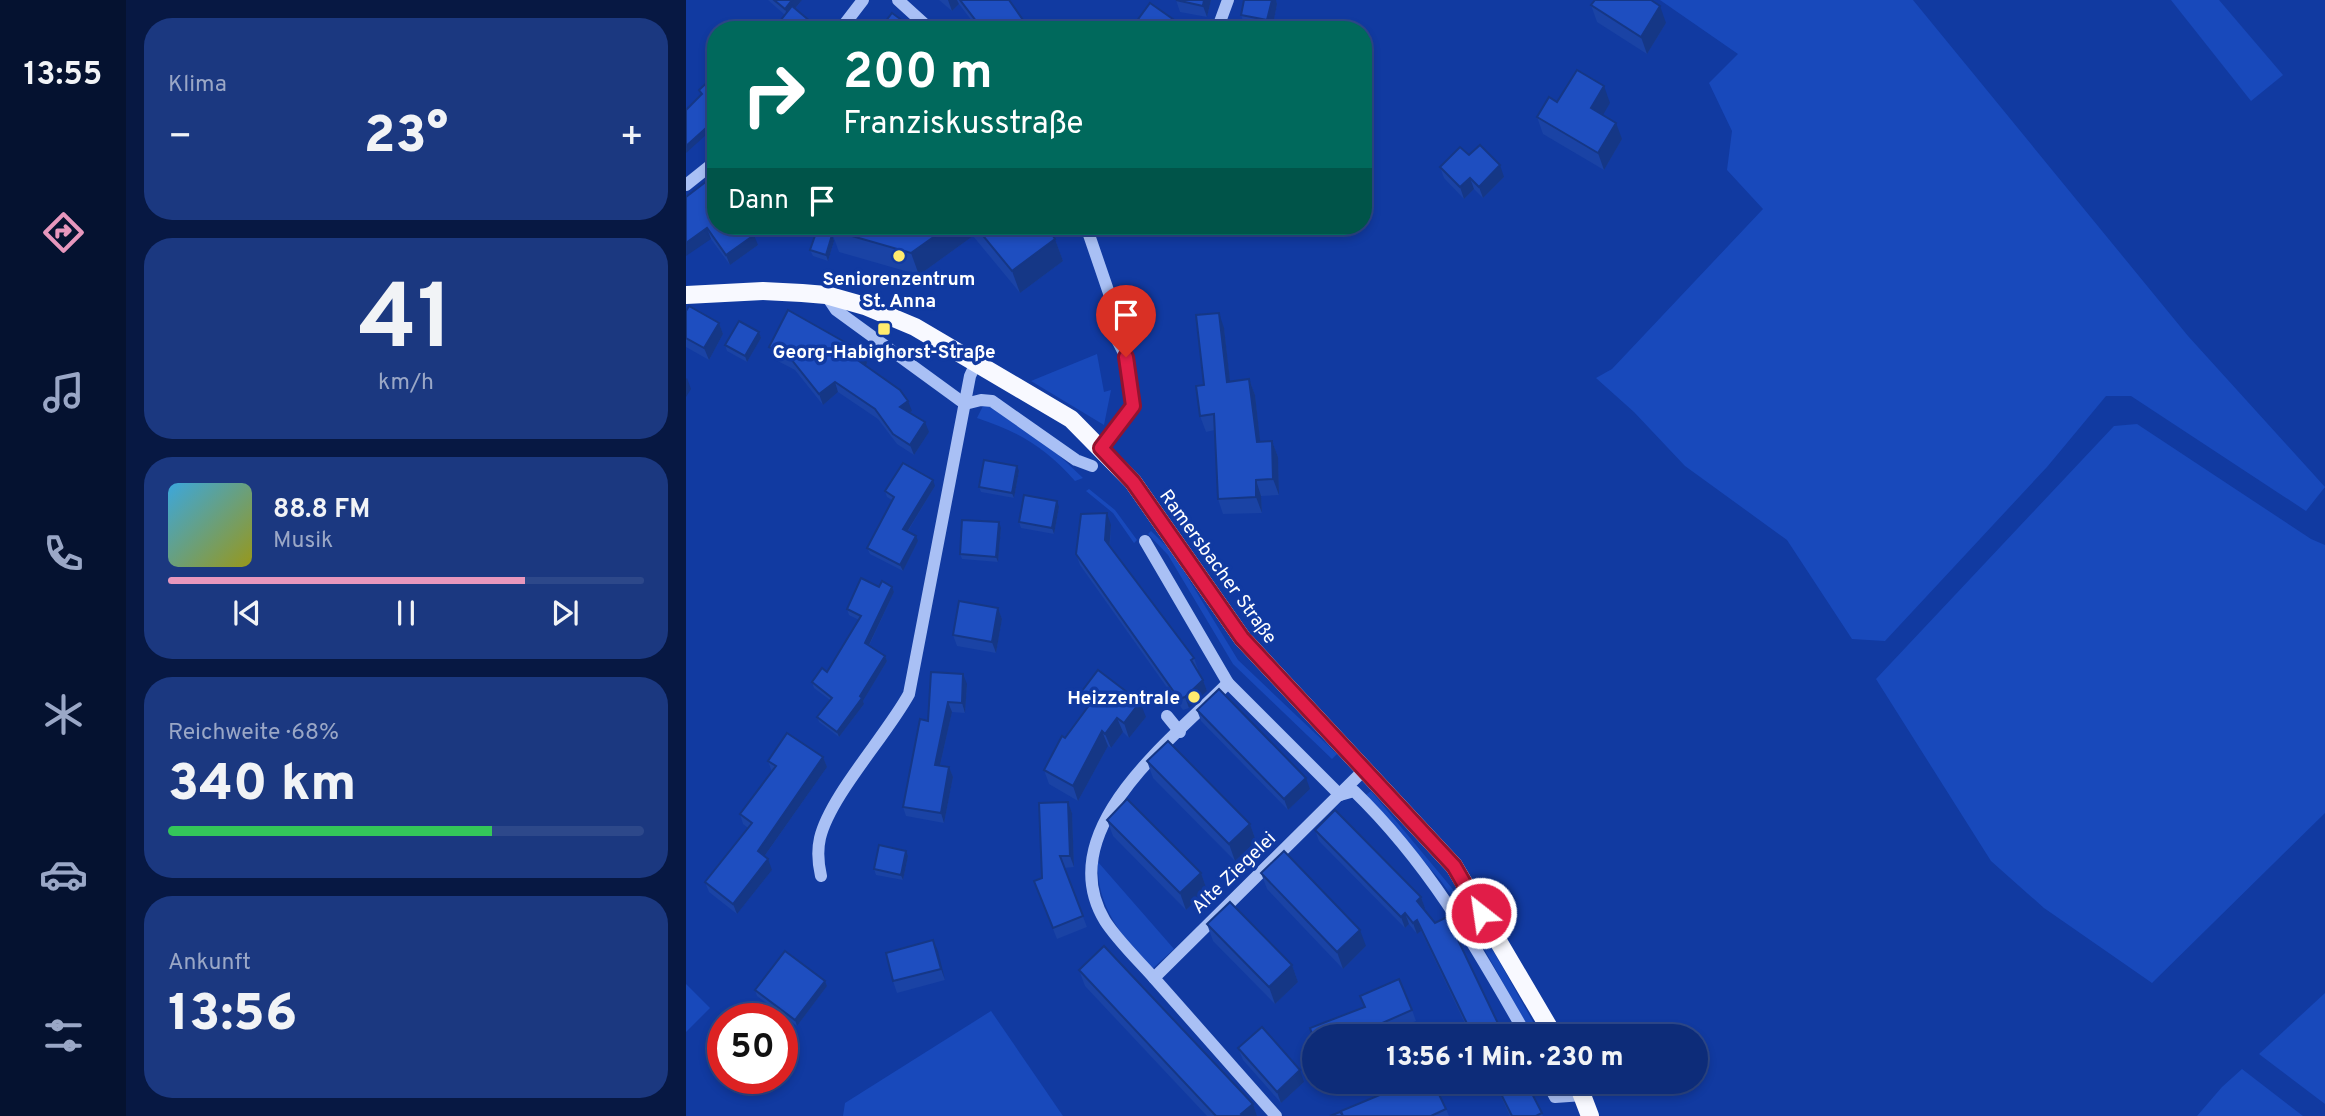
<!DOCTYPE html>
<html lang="de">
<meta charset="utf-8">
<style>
body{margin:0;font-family:Overpass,sans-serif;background:#1b3880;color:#f1f3f6;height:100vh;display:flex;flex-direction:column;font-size:26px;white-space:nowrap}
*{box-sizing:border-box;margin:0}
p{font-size:23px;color:#9aa7c6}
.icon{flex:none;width:38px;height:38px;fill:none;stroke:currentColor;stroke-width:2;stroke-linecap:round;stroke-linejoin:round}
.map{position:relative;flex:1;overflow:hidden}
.details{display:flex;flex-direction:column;gap:18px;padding:18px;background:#071843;width:560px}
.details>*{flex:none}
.guide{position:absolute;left:21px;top:21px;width:665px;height:214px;border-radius:28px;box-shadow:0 4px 10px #0003,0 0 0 2px #2d488a;background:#00695c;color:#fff;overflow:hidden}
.speed{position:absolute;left:21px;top:1003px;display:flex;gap:14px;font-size:35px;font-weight:700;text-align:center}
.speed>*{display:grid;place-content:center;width:91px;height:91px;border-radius:50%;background:#0d2c79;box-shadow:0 4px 10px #0003,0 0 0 2px #2d488a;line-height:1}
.speed .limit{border:10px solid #d22;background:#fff;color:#111}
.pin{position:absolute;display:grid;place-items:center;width:60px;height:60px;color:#fff;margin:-72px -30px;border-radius:50% 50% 50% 0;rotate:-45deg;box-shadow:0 0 7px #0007}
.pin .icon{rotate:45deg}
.me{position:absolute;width:77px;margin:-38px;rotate:330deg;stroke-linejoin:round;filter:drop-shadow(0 0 5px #0008)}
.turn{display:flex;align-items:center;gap:24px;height:147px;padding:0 21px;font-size:32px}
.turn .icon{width:91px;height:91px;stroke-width:2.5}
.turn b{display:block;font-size:49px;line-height:60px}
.then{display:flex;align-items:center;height:66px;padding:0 21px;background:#0003;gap:14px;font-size:26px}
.big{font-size:52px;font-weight:800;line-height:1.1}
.details .widget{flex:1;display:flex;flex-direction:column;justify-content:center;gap:10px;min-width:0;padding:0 24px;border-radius:28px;background:#1b3880}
.details .dial{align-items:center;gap:0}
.dial b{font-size:91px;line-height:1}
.song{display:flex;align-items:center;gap:21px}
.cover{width:84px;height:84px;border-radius:10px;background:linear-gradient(135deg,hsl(200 70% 55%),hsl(60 70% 35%))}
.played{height:7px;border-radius:4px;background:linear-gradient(90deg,#e797bd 75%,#2d488a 75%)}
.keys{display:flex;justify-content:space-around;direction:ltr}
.heat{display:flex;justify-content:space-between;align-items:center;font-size:38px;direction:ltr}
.charge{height:10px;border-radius:5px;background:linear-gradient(90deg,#34c759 68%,#2d488a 0)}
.trip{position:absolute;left:616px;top:1024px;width:406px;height:70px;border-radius:35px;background:#0d2c79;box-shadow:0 4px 10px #0003,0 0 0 2px #2d488a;font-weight:800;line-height:70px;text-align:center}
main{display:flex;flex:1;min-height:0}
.menu{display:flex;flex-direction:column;width:126px;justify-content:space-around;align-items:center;background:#051230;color:#9aa7c6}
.menu .icon{width:49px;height:49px}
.menu .current{color:#e797bd}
.menu b{font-size:32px;color:#f1f3f6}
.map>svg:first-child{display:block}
.green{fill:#1849bb}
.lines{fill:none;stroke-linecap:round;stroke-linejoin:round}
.minor{stroke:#a9c0f5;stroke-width:12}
.major{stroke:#f8f9ff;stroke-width:18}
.wall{fill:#1a43a5}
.shaded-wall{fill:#153786}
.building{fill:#1e4ec0;stroke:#153786;stroke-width:2}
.route-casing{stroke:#92132f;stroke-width:18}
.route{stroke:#e11d48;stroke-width:12}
.poi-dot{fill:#ffeb6e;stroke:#113aa1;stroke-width:2.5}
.labels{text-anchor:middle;stroke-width:7;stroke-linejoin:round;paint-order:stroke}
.poi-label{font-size:19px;font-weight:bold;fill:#fff;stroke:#113aa1}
.street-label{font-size:19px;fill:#fff;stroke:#113aa1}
</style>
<main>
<nav class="menu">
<b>13:55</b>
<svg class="icon current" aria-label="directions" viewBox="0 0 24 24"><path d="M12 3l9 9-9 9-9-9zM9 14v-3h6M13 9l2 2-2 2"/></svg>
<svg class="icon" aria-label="music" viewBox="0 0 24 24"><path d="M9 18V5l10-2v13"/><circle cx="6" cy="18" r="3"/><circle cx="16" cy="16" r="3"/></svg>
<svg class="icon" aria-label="phone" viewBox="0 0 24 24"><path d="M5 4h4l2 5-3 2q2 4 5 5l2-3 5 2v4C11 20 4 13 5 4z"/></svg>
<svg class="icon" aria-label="climate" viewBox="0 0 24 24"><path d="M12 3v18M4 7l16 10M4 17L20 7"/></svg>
<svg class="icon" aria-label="car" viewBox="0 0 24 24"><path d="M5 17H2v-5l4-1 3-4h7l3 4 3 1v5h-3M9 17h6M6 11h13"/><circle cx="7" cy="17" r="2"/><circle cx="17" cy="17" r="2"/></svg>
<svg class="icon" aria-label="filters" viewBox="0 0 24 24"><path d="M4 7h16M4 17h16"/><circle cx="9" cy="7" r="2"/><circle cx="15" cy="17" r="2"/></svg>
</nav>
<section class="details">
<div class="widget"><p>Klima</p>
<div class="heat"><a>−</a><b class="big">23°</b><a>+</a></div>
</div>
<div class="widget dial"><b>41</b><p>km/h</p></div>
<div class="widget">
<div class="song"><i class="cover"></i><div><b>88.8 FM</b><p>Musik</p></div></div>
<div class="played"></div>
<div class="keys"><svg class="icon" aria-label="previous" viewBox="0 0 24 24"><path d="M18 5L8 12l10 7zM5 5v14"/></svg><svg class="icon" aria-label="pause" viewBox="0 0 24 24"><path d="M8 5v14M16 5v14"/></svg><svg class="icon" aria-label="next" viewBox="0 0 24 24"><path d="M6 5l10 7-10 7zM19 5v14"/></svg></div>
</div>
<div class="widget"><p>Reichweite · 68%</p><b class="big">340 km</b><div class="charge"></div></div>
<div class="widget"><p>Ankunft</p><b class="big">13:56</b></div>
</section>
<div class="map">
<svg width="1639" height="1116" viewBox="0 0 1639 1116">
<rect width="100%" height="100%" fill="#113aa1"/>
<g class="green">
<polygon points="974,0 1227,0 1502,336 1639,487 1620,511 1445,396 1420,396 1361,467 1199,641 1166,639 1101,540 999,466 948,412 910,378 926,369 1077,209 1041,170 1046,131 1023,83 1052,54"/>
<polygon points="1485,0 1533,0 1597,75 1565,101"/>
<polygon points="411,354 418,392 425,390 418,425 345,381"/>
<path d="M 299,402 L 361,444 L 397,478 L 389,481 C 359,447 333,432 291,418 Z"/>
<polygon points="1451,424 1625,539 1639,545 1639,813 1466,983 1358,908 1305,861 1190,679 1428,426"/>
<polygon points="403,489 429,510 451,540 448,543 427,513 400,491"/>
<polygon points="465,531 486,552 552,660 651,754 646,759 547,664 482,555 462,534"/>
<polygon points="685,791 785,911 855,1036 847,1036 779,915 755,881 680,795"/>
<path d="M 412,862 L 488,949 L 465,970 C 437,936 410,908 412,862 Z"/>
<polygon points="0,984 24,1008 0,1032"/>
<polygon points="1639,993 1639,1104 1573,1054"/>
<polygon points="305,1011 377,1116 157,1116 159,1103"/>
<polygon points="1556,1069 1617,1116 1511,1116 1536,1087"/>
</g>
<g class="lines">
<g class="minor">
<polyline points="212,0 245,30"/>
<polyline points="154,30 177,0"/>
<polyline points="531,30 542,0"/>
<polyline points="0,185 30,161"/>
<polyline points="400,226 426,302 427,332 440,357 447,406 415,448"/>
<polyline points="140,295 150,310 279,404 295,400 306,401 390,460 406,466"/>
<polyline points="459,541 542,683"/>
<polyline points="481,716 494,732"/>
<path d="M 654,795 L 668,791 C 743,864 787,942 839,1033 L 833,1036"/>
<path d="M 135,876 C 132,863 131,851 134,838 C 144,796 200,736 223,694 L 284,376 L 290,363"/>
<path d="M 468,978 C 452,960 432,941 419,921 C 364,830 487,739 542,683 L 654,795"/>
<polyline points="861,1082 869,1097 897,1095"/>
<polyline points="590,1116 468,978 678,770"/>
</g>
<g class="major">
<polyline points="0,295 77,291 116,293 140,295 179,306 229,327 385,419 447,482 556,638 768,866 868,1036"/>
<polyline points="891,1082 904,1116"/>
</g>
</g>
<g class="wall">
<polygon points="82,0 116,0 109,9 125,22 128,28 126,30 87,30 99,15"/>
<polygon points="253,0 323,0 344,30 293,30 273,4 266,11"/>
<polygon points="490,0 525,0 521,17 494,12"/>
<polygon points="558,0 590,0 591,4 586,30 578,30 559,26 555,15"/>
<polygon points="905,5 980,23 961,54 911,22"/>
<polygon points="871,102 924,103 916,115 936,139 918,170 857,134 851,117"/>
<polygon points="754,167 818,177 797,198 788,189 778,199 758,178"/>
<polygon points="0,197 30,226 72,245 44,265 25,239"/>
<polygon points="146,226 360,226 369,239 377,261 334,293 287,236 233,275 153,252 145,230"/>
<polygon points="146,235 148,241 142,261 127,256 124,250"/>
<polygon points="0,311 33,323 37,334 23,360 0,347"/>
<polygon points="538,328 544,382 563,379 569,395 574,441 586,441 592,457 593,495 575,496 576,513 537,514 532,499 529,430 520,432 514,416 518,385"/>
<polygon points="73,332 75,338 61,362 41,351 39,345"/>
<polygon points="83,347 178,353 181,363 180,366 226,411 224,413 243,432 228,455 211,444 192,419 152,392 137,405 109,370 86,358"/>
<polygon points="333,471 328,498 295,492 293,487"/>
<polygon points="249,486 222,531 232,541 217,571 184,554 181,548 206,500 201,497 199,491"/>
<polygon points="373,507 368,534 335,528 333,522"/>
<polygon points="425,525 424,546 508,658 512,669 511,670 517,680 521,691 503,708 497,710 394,565 390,554"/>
<polygon points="315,528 312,562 276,559 274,554"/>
<polygon points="193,587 206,587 208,592 183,646 199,656 201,661 177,701 178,704 153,737 133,722 131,717 144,700 128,688 126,682 141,672 173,620 163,615 161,609"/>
<polygon points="312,608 316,619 310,653 271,646 267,635"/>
<polygon points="281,684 279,713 266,712 254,766 263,767 267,777 258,823 220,816 217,807 242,721"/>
<polygon points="396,691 460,717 443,738 437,732 425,748 422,746 392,801 363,784 358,770 379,738 402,706"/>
<polygon points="511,710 624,789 602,810 515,721"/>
<polygon points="137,757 141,767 78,857 86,870 51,914 23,892 19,882 62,828 57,824 54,814 86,772 82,761"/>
<polygon points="461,761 564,824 570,841 549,861 467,778"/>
<polygon points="382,802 386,813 388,867 378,868 401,927 371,939 348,881 356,878"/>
<polygon points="421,820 515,873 521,890 500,910 427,836"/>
<polygon points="629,830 735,897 739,908 738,909 818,1036 785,1036 735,931 731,934 723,924 719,928 633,841"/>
<polygon points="220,851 222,856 217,880 190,875 188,869"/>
<polygon points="575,873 680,946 657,969 581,889"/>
<polygon points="521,924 606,965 612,982 589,1004 527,941"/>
<polygon points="247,940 259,980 211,993 207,981"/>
<polygon points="393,970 567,1104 571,1116 521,1116 399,986"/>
<polygon points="139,981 141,986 111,1026 71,996 69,990"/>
<polygon points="674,996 726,1010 730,1021 697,1036 628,1036 678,1007"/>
<polygon points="552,1048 618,1082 595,1103 557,1060"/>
<polygon points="808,1082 840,1082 857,1116 824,1116"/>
<polygon points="760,1109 763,1116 644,1116 657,1116"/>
</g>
<g class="shaded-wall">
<polygon points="106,0 116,0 102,17 99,9"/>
<polygon points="262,0 271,0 273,4 266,11"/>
<polygon points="518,0 525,0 521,17 517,6"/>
<polygon points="586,0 590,0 591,4 586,30 585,30 581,20"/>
<polygon points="974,6 980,23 961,54 955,37"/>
<polygon points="125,22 128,28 126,30 119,30"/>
<polygon points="918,86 924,103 911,125 905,108"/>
<polygon points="30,119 30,126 0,153 0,146"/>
<polygon points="930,123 936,139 918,170 912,153"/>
<polygon points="814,165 818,177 797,198 793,187"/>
<polygon points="784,178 788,189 778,199 774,187"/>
<polygon points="263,226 283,226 287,236 233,275 225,253"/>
<polygon points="21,228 25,239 0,256 0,243"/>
<polygon points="68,235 72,245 44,265 40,255"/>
<polygon points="146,235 148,241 142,261 140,255"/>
<polygon points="369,239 377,261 334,293 326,271"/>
<polygon points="533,313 538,328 546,398 541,382"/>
<polygon points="33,323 37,334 23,360 18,348"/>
<polygon points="73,332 75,338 61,362 59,356"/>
<polygon points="178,353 181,363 177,372 173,361"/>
<polygon points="1,378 5,389 0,397 0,379"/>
<polygon points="563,379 569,395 576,457 571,442"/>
<polygon points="149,382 152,392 137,405 133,394"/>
<polygon points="222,401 226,411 218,417 214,407"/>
<polygon points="239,422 243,432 228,455 224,445"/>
<polygon points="586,441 592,457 593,495 587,479"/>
<polygon points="331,466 333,471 328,498 326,493"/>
<polygon points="247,480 249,486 219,535 217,529"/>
<polygon points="570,480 575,496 576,513 570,497"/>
<polygon points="371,501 373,507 368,534 366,528"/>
<polygon points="421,513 425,525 423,551 419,540"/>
<polygon points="313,522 315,528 312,562 310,557"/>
<polygon points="230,536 232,541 217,571 214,565"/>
<polygon points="206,587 208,592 181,649 179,643"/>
<polygon points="312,608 316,619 310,653 306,642"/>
<polygon points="199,656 201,661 177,701 178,704 153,737 151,732"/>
<polygon points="277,674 281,684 279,713 276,703"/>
<polygon points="517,680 521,691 503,708 499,697"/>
<polygon points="262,702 266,712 252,774 249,765"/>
<polygon points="454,702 460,717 443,738 438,723"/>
<polygon points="431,718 437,732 425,748 419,734"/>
<polygon points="416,731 422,746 392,801 387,786"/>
<polygon points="137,757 141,767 75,861 72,851"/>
<polygon points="263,767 267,777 258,823 255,813"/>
<polygon points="620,778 624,789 602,810 598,799"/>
<polygon points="382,802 386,813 388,867 384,856"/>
<polygon points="564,824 570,841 549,861 543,844"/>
<polygon points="220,851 222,856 217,880 215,875"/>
<polygon points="82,859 86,870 51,914 47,904"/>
<polygon points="515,873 521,890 500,910 494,893"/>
<polygon points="735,897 739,908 735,912 731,901"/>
<polygon points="719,913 723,924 719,928 715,917"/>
<polygon points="731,920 735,931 731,934 727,923"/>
<polygon points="674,930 680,946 657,969 651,952"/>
<polygon points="247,940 252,951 259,980 255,969"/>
<polygon points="606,965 612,982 589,1004 583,987"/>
<polygon points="139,981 141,986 111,1026 109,1020"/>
<polygon points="614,1070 618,1082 595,1103 591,1092"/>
<polygon points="567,1104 571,1116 556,1116 555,1114"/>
</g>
<g class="building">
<polygon points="88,0 106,0 99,9"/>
<polygon points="274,0 323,0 344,30 297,30"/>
<polygon points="490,0 518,0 517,6"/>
<polygon points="558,0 586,0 581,20 555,15"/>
<polygon points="909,0 965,0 974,6 955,37 905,5"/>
<polygon points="464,3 501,29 500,30 445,29"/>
<polygon points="106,6 125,22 119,30 87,30"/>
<polygon points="206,13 228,29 227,30 193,30"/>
<polygon points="891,70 918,86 905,108 930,123 912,153 851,117 863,97 871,102"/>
<polygon points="30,74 30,119 0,146 0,110 16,94 13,90"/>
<polygon points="794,145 814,165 793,187 784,178 774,187 754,167 774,147 783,155"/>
<polygon points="30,174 30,226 62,226 68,235 40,255 21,228 0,243 0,197"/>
<polygon points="146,226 263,226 225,253 145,230"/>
<polygon points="289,226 360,226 369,239 326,271"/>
<polygon points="131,230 146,235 140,255 124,250"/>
<polygon points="3,306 33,323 18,348 0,338 0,311"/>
<polygon points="102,310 178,353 173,361 214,390 222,401 214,407 239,422 224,445 207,434 189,409 149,382 133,394 105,359 83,347"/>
<polygon points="533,313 541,382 563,379 571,442 586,441 587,479 570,480 570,497 532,499 528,414 514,416 510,386 518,385 510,315"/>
<polygon points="53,321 73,332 59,356 39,345"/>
<polygon points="298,460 331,466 326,493 293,487"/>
<polygon points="217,463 247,480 217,529 230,536 214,565 181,548 208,497 199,491"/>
<polygon points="338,495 371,501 366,528 333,522"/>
<polygon points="421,513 419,540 508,658 505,660 517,680 499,697 493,699 390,554 395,514"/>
<polygon points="276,520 313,522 310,557 274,554"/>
<polygon points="175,578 193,587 196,581 206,587 179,643 199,656 174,696 176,698 151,732 131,717 146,698 126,682 136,668 141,672 175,616 161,609"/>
<polygon points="273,601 312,608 306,642 267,635"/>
<polygon points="412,670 454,702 438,723 431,718 419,734 416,731 387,786 358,770 376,736 379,738 407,700 396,691"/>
<polygon points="245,672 277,674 276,703 262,702 249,765 263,767 255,813 217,807 234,719 242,721"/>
<polygon points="533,689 620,778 598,799 511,710"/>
<polygon points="101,733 137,757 72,851 82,859 47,904 19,882 66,823 54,814 90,766 82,761"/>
<polygon points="482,741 564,824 543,844 461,761"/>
<polygon points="441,799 515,873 494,893 421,820"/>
<polygon points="382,802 384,856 374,856 397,916 367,928 348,881 356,878 353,803"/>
<polygon points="649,810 735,897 731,901 749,923 761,917 818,1036 787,1036 731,920 727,923 719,913 715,917 629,830"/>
<polygon points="193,845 220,851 215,875 188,869"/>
<polygon points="598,851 674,930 651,952 575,873"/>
<polygon points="544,902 606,965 583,987 521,924"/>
<polygon points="247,940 255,969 207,981 200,953"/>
<polygon points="418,946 567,1104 555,1114 557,1116 530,1116 393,970"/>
<polygon points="99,951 139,981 109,1020 69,990"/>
<polygon points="713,979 726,1010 671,1034 672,1036 628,1036 628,1040 624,1028 679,1007 674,996"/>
<polygon points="576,1027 614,1070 591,1092 552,1048"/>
<polygon points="725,1082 747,1082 760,1109 745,1116 644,1116 654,1112 657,1116 655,1111"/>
<polygon points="809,1082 840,1082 856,1113 850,1116 826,1116"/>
</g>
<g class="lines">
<g class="route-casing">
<polyline id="route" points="440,357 447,406 415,448 447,482 556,638 768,866 795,913"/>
</g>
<use href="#route" class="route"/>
</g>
<g class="poi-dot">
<circle cx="213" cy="256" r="7"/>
<rect x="191" y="322" width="14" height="14" rx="3.5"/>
<circle cx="508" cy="697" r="7"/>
</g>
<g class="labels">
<g class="poi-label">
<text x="213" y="285">Seniorenzentrum<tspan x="213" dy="22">St. Anna</tspan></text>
<text x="198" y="358">Georg-Habighorst-Straße</text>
<text x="494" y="704" text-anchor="end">Heizzentrale</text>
</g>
<g class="street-label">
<text transform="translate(533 566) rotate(54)" y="7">Ramersbacher Straße</text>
<text transform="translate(547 872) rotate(-44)" y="7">Alte Ziegelei</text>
</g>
</g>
</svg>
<div class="speed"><div class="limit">50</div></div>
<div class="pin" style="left:440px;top:357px;background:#d93025"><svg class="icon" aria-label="arrive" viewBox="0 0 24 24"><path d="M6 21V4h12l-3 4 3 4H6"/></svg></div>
<svg class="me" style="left:795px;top:913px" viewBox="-20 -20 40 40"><circle r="17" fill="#e11d48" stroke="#fff" stroke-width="3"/><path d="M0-11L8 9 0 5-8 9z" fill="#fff"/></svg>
<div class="trip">13:56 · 1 Min. · 230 m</div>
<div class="guide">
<div class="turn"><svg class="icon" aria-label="right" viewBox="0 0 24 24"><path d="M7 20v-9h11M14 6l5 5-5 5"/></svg><div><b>200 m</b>Franziskusstraße</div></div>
<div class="then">Dann<svg class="icon" aria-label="arrive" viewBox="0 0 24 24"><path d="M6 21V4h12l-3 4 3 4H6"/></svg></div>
</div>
</div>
</main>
